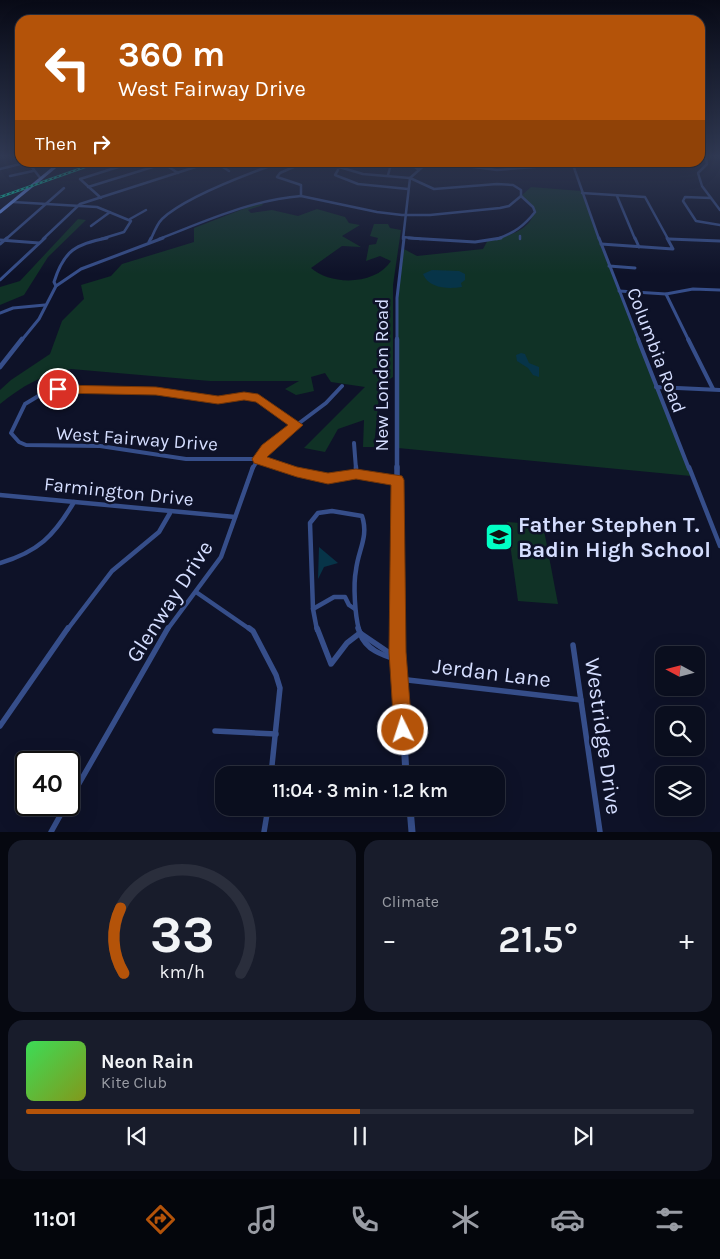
<!DOCTYPE html>
<meta charset="utf-8">
<style>
body{margin:0;font-family:Karla,sans-serif;background:#181c2b;color:#f1f3f6;height:100vh;display:flex;flex-direction:column;font-size:19px;white-space:nowrap}
*{box-sizing:border-box;margin:0}
p{font-size:16px;color:#999ca4}
.icon{flex:none;width:28px;height:28px;fill:none;stroke:currentColor;stroke-width:2;stroke-linecap:round;stroke-linejoin:round}
.map{position:relative;height:832px;overflow:hidden}
.drawer{display:flex;flex-direction:column;gap:8px;padding:8px;background:#060810;flex:1}
.drawer>*{flex:none}
.top-card{position:absolute;left:15px;top:15px;width:690px;height:152px;border-radius:15px;box-shadow:0 5px 20px #0002,0 0 0 1px #2a2e3c;background:#b45309;color:#fff;overflow:hidden}
.needle{width:32px;rotate:277deg}
.tools{position:absolute;left:655px;top:646px;display:grid;gap:10px}
.tools a{display:grid;place-items:center;width:50px;height:50px;border-radius:10px;background:#0a0e1e;box-shadow:0 5px 20px #0002,0 0 0 1px #2a2e3c;font-size:25px}
.speed{position:absolute;left:15px;top:751px;display:flex;gap:10px;font-size:25px;font-weight:700;text-align:center}
.speed>*{display:grid;place-content:center;width:65px;height:65px;border-radius:50%;background:#0a0e1e;box-shadow:0 5px 20px #0002,0 0 0 1px #2a2e3c;line-height:1}
.speed .limit{border:2px solid #111;border-radius:8px;background:#fff;color:#111}
.pin{position:absolute;display:grid;place-items:center;width:42px;height:42px;color:#fff;margin:-21px;border:2px solid #fff;border-radius:50%;box-shadow:0 1px 5px #0007}
.me{position:absolute;width:55px;margin:-28px;rotate:356deg;stroke-linejoin:round;filter:drop-shadow(0 0 4px #0008)}
.turn{display:flex;align-items:center;gap:18px;height:105px;padding:0 20px;font-size:22px}
.turn .icon{width:65px;height:65px;stroke-width:2.5}
.turn b{display:block;font-size:35px;line-height:42px}
.then{display:flex;align-items:center;height:48px;padding:0 20px;background:#0003;gap:10px;font-size:19px}
.big{font-size:38px;font-weight:600;line-height:1.1}
.drawer .tile{flex:1;display:flex;flex-direction:column;justify-content:center;gap:8px;min-width:0;padding:0 18px;border-radius:15px;background:#181c2b}
.drawer .dial{align-items:center;gap:0}
.dial svg{height:130px;overflow:visible;fill:none;stroke:#2a2e3c;stroke-width:7;stroke-linecap:round;text-anchor:middle}
.dial text{fill:#f1f3f6;stroke:none}
.song{display:flex;align-items:center;gap:15px}
.cover{width:60px;height:60px;border-radius:8px;background:linear-gradient(135deg,hsl(130 70% 55%),hsl(70 70% 35%))}
.played{height:5px;border-radius:2px;background:linear-gradient(90deg,#b45309 50%,#2a2e3c 50%)}
.keys{display:flex;justify-content:space-around;direction:ltr}
.heat{display:flex;justify-content:space-between;align-items:center;font-size:28px;direction:ltr}
.drawer .tiles{flex:1;display:grid;gap:8px;grid-template-columns:1fr 1fr}
.tile:last-child{grid-column:span 2}
.trip{position:absolute;left:215px;top:766px;width:290px;height:50px;border-radius:15px;background:#0a0e1e;box-shadow:0 5px 20px #0002,0 0 0 1px #2a2e3c;font-weight:600;line-height:50px;text-align:center}
.tab-bar{display:flex;height:80px;justify-content:space-around;align-items:center;background:#04060c;color:#999ca4}
.tab-bar .icon{width:35px;height:35px}
.tab-bar .on{color:#b45309}
.tab-bar b{font-size:22px;color:#f1f3f6}
.map>svg:first-child{display:block}
.green{fill:#103226}
.water{fill:#073448}
.lines{fill:none;stroke-linecap:round;stroke-linejoin:round}
.minor-far4{stroke:#364e8a;stroke-width:2.5}
.minor-far3{stroke:#364e8a;stroke-width:3}
.minor-far2{stroke:#364e8a;stroke-width:4}
.minor-far1{stroke:#364e8a;stroke-width:4.5}
.minor{stroke:#364e8a;stroke-width:5.5}
.tertiary-far4{stroke:#364e8a;stroke-width:2.5}
.tertiary-far3{stroke:#364e8a;stroke-width:3}
.tertiary-far2{stroke:#364e8a;stroke-width:4.5}
.tertiary-far1{stroke:#364e8a;stroke-width:5.5}
.tertiary{stroke:#364e8a;stroke-width:7}
.secondary{stroke:#6c98ff;stroke-width:3}
.rail-casing{stroke:#01ffc5;stroke-width:2.5}
.rail{stroke:#0e1228;stroke-width:1;stroke-dasharray:2.5;stroke-linecap:butt}
.route{fill:#b45309;stroke:#753606}
.labels{text-anchor:middle;stroke-width:5;stroke-linejoin:round;paint-order:stroke}
.street-label{font-size:19px;fill:#d5deff;stroke:#0e1228}
.near-poi-label{font-size:22px;font-weight:bold;fill:#d5deff;stroke:#0e1228;text-anchor:start}
.near-street-label{font-size:22px;fill:#d5deff;stroke:#0e1228}
</style>
<div class="map">
<svg width="720" height="832" viewBox="0 0 720 832">
<rect width="100%" height="100%" fill="#0e1228"/>
<g class="green">
<path d="M 531,187 L 581,191 L 691,476 L 398,448 L 397,298 L 402,248 L 417,256 L 483,249 L 488,240 C 504,238 534,230 534,209 L 521,196 Z"/>
<path d="M 261,202 L 263,205 L 248,210 L 251,213 L 272,210 L 298,216 L 317,209 L 345,217 L 349,223 L 360,225 L 342,236 L 361,247 L 342,246 L 311,268 C 331,286 376,285 391,261 L 380,256 L 366,261 L 369,245 L 376,244 L 378,238 L 370,236 L 374,224 L 388,224 L 390,228 L 401,230 L 393,285 L 393,377 L 380,385 L 374,447 L 363,447 L 364,420 L 338,429 L 325,452 L 304,448 L 365,387 L 331,382 L 325,373 L 311,377 L 314,391 L 296,395 L 285,389 L 299,381 L 210,381 L 71,369 C 43,374 22,386 0,404 L 0,390 L 11,380 L 50,354 L 62,321 L 84,299 L 81,285 L 111,276 L 122,264 L 194,242 L 194,228 Z"/>
<polygon points="78,219 86,220 48,257 24,295 0,305 0,287 20,281"/>
<polygon points="507,522 543,525 558,604 518,601"/>
</g>
<g class="water">
<path d="M 432,270 L 459,271 L 465,274 L 465,280 L 461,283 L 462,287 C 449,289 429,289 423,274 Z"/>
<polygon points="521,353 525,354 529,363 539,367 539,377 533,375 528,368 517,361 516,355"/>
<polygon points="319,547 338,563 324,567 318,579"/>
</g>
<g class="lines">
<g class="minor-far4">
<polyline points="706,157 707,164 698,173 702,186 720,210"/>
<polyline points="215,162 229,171"/>
<polyline points="305,162 280,173 277,177 301,185 301,196 377,212 402,215 430,215 500,208 509,206 521,196 521,190 513,185 497,184 434,189 410,178 363,174 322,162"/>
<polyline points="385,162 390,168 388,175"/>
<polyline points="408,162 419,170"/>
<polyline points="436,162 497,170 572,164"/>
<polyline points="572,162 599,239"/>
<polyline points="164,164 178,173"/>
<polyline points="0,169 28,162 41,179"/>
<polyline points="338,170 335,175 358,184 408,189"/>
<polyline points="10,176 33,171"/>
<polyline points="88,187 169,162"/>
<polyline points="582,193 645,197 668,239"/>
<polyline points="617,196 635,239"/>
<polyline points="101,198 80,179 134,162"/>
<polyline points="711,198 685,197 683,201 696,221 720,225"/>
<polyline points="13,202 97,207 131,221 124,232 101,239"/>
<polyline points="130,219 146,210"/>
<polyline points="91,226 110,212"/>
<polyline points="520,236 520,239"/>
<polyline points="403,237 421,239"/>
<polyline points="6,239 64,188"/>
<polyline points="43,239 80,204 211,162"/>
<path d="M 151,239 C 154,232 157,224 162,219 C 185,197 250,173 281,162"/>
<path d="M 497,239 C 514,233 524,226 535,212 L 533,207 L 521,196"/>
</g>
<g class="minor-far3">
<polyline points="409,238 475,242 501,238"/>
<polyline points="599,238 639,341"/>
<polyline points="635,238 639,247"/>
<polyline points="669,239 720,241"/>
<polyline points="0,240 39,243"/>
<polyline points="149,242 151,238"/>
<polyline points="0,244 7,238"/>
<polyline points="601,244 673,249 667,238"/>
<polyline points="609,266 635,268"/>
<polyline points="0,280 45,238"/>
<path d="M 56,286 L 54,282 C 64,250 76,244 107,238"/>
<polyline points="619,291 666,294 693,289 720,290"/>
<polyline points="666,294 689,341"/>
<polyline points="0,313 13,308 45,305"/>
</g>
<g class="minor-far2">
<polyline points="638,339 689,469"/>
<polyline points="688,339 713,389"/>
<polyline points="656,387 720,390"/>
<polyline points="354,443 356,469"/>
<polyline points="252,469 266,448 326,403 342,386"/>
<polyline points="287,469 258,459 186,459 100,446 26,445 19,442 11,433 25,404 40,395 64,389 156,391 218,400 252,396 266,402 297,425"/>
</g>
<g class="minor-far1">
<polyline points="283,467 328,478 356,474 379,479 397,479"/>
<polyline points="356,467 356,474"/>
<polyline points="689,467 720,546"/>
<polyline points="0,495 235,517"/>
<path d="M 0,563 C 38,552 54,536 74,502"/>
<polyline points="196,592 251,630"/>
<polyline points="313,609 334,597 345,597 349,605 355,609"/>
<polyline points="67,630 112,571 159,532 170,513"/>
<polyline points="167,630 221,557 253,467"/>
<path d="M 317,630 L 313,609 L 310,523 L 318,513 L 332,511 L 362,516 C 369,537 358,550 356,570 C 353,585 355,615 359,630"/>
</g>
<g class="minor">
<polyline points="249,628 253,631 276,675 280,688 271,775"/>
<polyline points="317,628 331,664 347,643 360,633"/>
<polyline points="358,628 360,633"/>
<path d="M 360,633 C 366,650 382,655 398,660"/>
<polyline points="360,633 388,652 398,652"/>
<polyline points="573,645 600,832"/>
<polyline points="399,679 581,700"/>
<polyline points="0,726 68,628"/>
<polyline points="215,731 276,734"/>
<polyline points="69,801 168,628"/>
<polyline points="51,832 66,805"/>
<polyline points="264,832 268,808"/>
</g>
<g class="tertiary-far4">
<path d="M 159,239 C 206,221 251,200 301,196"/>
<polyline points="403,239 410,178 428,162"/>
</g>
<g class="tertiary-far3">
<polyline points="21,341 39,319 56,286 81,269 163,238"/>
<polyline points="397,341 397,298 404,238"/>
</g>
<g class="tertiary-far2">
<polyline points="397,339 397,469"/>
<polyline points="0,367 22,339"/>
</g>
<polyline class="tertiary-far1" points="397,467 398,630"/>
<g class="tertiary">
<polyline points="398,628 406,775"/>
<polyline points="410,808 412,832"/>
</g>
<polyline class="secondary" points="0,212 61,162"/>
<g class="rail-casing">
<polyline id="rail" points="0,197 99,162"/>
</g>
<use href="#rail" class="rail"/>
</g>
<linearGradient id="sky" x2="0" y2="1"><stop stop-color="#080a16"/><stop offset="0.57" stop-color="#303953"/><stop offset="1" stop-color="#303953" stop-opacity="0"/></linearGradient>
<rect width="720" height="274" fill="url(#sky)"/>
<polygon class="route" points="58,385 156,387 218,396 244,392 258,394 303,425 267,457 297,467 328,473 356,469 402,476 404,480 406,652 412,730 409,737 403,739 397,737 394,730 389,652 391,485 356,479 328,484 297,477 254,463 252,459 262,445 288,425 256,402 244,400 218,404 156,395 58,393 52,389"/>
<defs>
<g id="school-square" transform="scale(1.4375)"><rect x="-9" y="-9" width="18" height="18" rx="4" fill="#01ffc5" stroke="#0e1228"/><path d="M0-5L7-2L0 1L-7-2ZM-4 1L0 2.5L4 1V4Q0 6-4 4Z" fill="#111"/></g>
</defs>
<g fill-rule="evenodd">
<use href="#school-square" x="499" y="537"/>
</g>
<g class="labels">
<g class="street-label">
<text transform="translate(657 350) rotate(69)" y="7">Columbia Road</text>
<text transform="translate(381 375) rotate(-90)" y="7">New London Road</text>
<text transform="translate(137 438) rotate(4)" y="7">West Fairway Drive</text>
<text transform="translate(119 491) rotate(6)" y="7">Farmington Drive</text>
</g>
<g class="near-poi-label">
<text x="518" y="532">Father Stephen T.<tspan x="518" dy="25">Badin High School</tspan></text>
</g>
<g class="near-street-label">
<text transform="translate(169 601) rotate(-57)" y="8">Glenway Drive</text>
<text transform="translate(492 672) rotate(7)" y="8">Jerdan Lane</text>
<text transform="translate(604 736) rotate(82)" y="8">Westridge Drive</text>
</g>
</g>
</svg>
<div class="tools">
<a><svg class="needle" viewBox="-14 -14 28 28"><path d="M0-13l5 13h-10z" fill="#e53935"/><path d="M0 13l5-13h-10z" fill="#999ca4"/></svg></a>
<a><svg class="icon" aria-label="search" viewBox="0 0 24 24"><circle cx="10" cy="10" r="6"/><path d="M15 15l6 6"/></svg></a>
<a><svg class="icon" aria-label="layers" viewBox="0 0 24 24"><path d="M12 4l9 5-9 5-9-5zM3 14l9 5 9-5"/></svg></a>
</div>
<div class="speed"><div class="limit">40</div></div>
<div class="pin" style="left:58px;top:389px;background:#d93025"><svg class="icon" aria-label="arrive" viewBox="0 0 24 24"><path d="M6 21V4h12l-3 4 3 4H6"/></svg></div>
<svg class="me" style="left:403px;top:730px" viewBox="-20 -20 40 40"><circle r="17" fill="#b45309" stroke="#fff" stroke-width="3"/><path d="M0-11L8 9 0 5-8 9z" fill="#fff"/></svg>
<div class="trip">11:04 · 3 min · 1.2 km</div>
<div class="top-card">
<div class="turn"><svg class="icon" aria-label="left" viewBox="0 0 24 24"><path d="M17 20v-9H6M10 6l-5 5 5 5"/></svg><div><b>360 m</b>West Fairway Drive</div></div>
<div class="then">Then<svg class="icon" aria-label="right" viewBox="0 0 24 24"><path d="M7 20v-9h11M14 6l5 5-5 5"/></svg></div>
</div>
</div>
<section class="drawer">
<div class="tiles">
<div class="tile dial"><svg viewBox="0 0 100 80">
<path d="M14 69A42 42 0 1 1 86 69"/>
<path d="M14 69A42 42 0 0 1 12 29" stroke="#b45309"/>
<text x="50" y="56" font-size="32" font-weight="700">33</text>
<text x="50" y="72" font-size="11">km/h</text>
</svg></div>
<div class="tile"><p>Climate</p>
<div class="heat"><a>−</a><b class="big">21.5°</b><a>+</a></div>
</div>
<div class="tile">
<div class="song"><i class="cover"></i><div><b>Neon Rain</b><p>Kite Club</p></div></div>
<div class="played"></div>
<div class="keys"><svg class="icon" aria-label="previous" viewBox="0 0 24 24"><path d="M18 5L8 12l10 7zM5 5v14"/></svg><svg class="icon" aria-label="pause" viewBox="0 0 24 24"><path d="M8 5v14M16 5v14"/></svg><svg class="icon" aria-label="next" viewBox="0 0 24 24"><path d="M6 5l10 7-10 7zM19 5v14"/></svg></div>
</div>
</div>
</section>
<nav class="tab-bar">
<b>11:01</b>
<svg class="icon on" aria-label="directions" viewBox="0 0 24 24"><path d="M12 3l9 9-9 9-9-9zM9 14v-3h6M13 9l2 2-2 2"/></svg>
<svg class="icon" aria-label="music" viewBox="0 0 24 24"><path d="M9 18V5l10-2v13"/><circle cx="6" cy="18" r="3"/><circle cx="16" cy="16" r="3"/></svg>
<svg class="icon" aria-label="phone" viewBox="0 0 24 24"><path d="M5 4h4l2 5-3 2q2 4 5 5l2-3 5 2v4C11 20 4 13 5 4z"/></svg>
<svg class="icon" aria-label="climate" viewBox="0 0 24 24"><path d="M12 3v18M4 7l16 10M4 17L20 7"/></svg>
<svg class="icon" aria-label="car" viewBox="0 0 24 24"><path d="M5 17H2v-5l4-1 3-4h7l3 4 3 1v5h-3M9 17h6M6 11h13"/><circle cx="7" cy="17" r="2"/><circle cx="17" cy="17" r="2"/></svg>
<svg class="icon" aria-label="filters" viewBox="0 0 24 24"><path d="M4 7h16M4 17h16"/><circle cx="9" cy="7" r="2"/><circle cx="15" cy="17" r="2"/></svg>
</nav>
